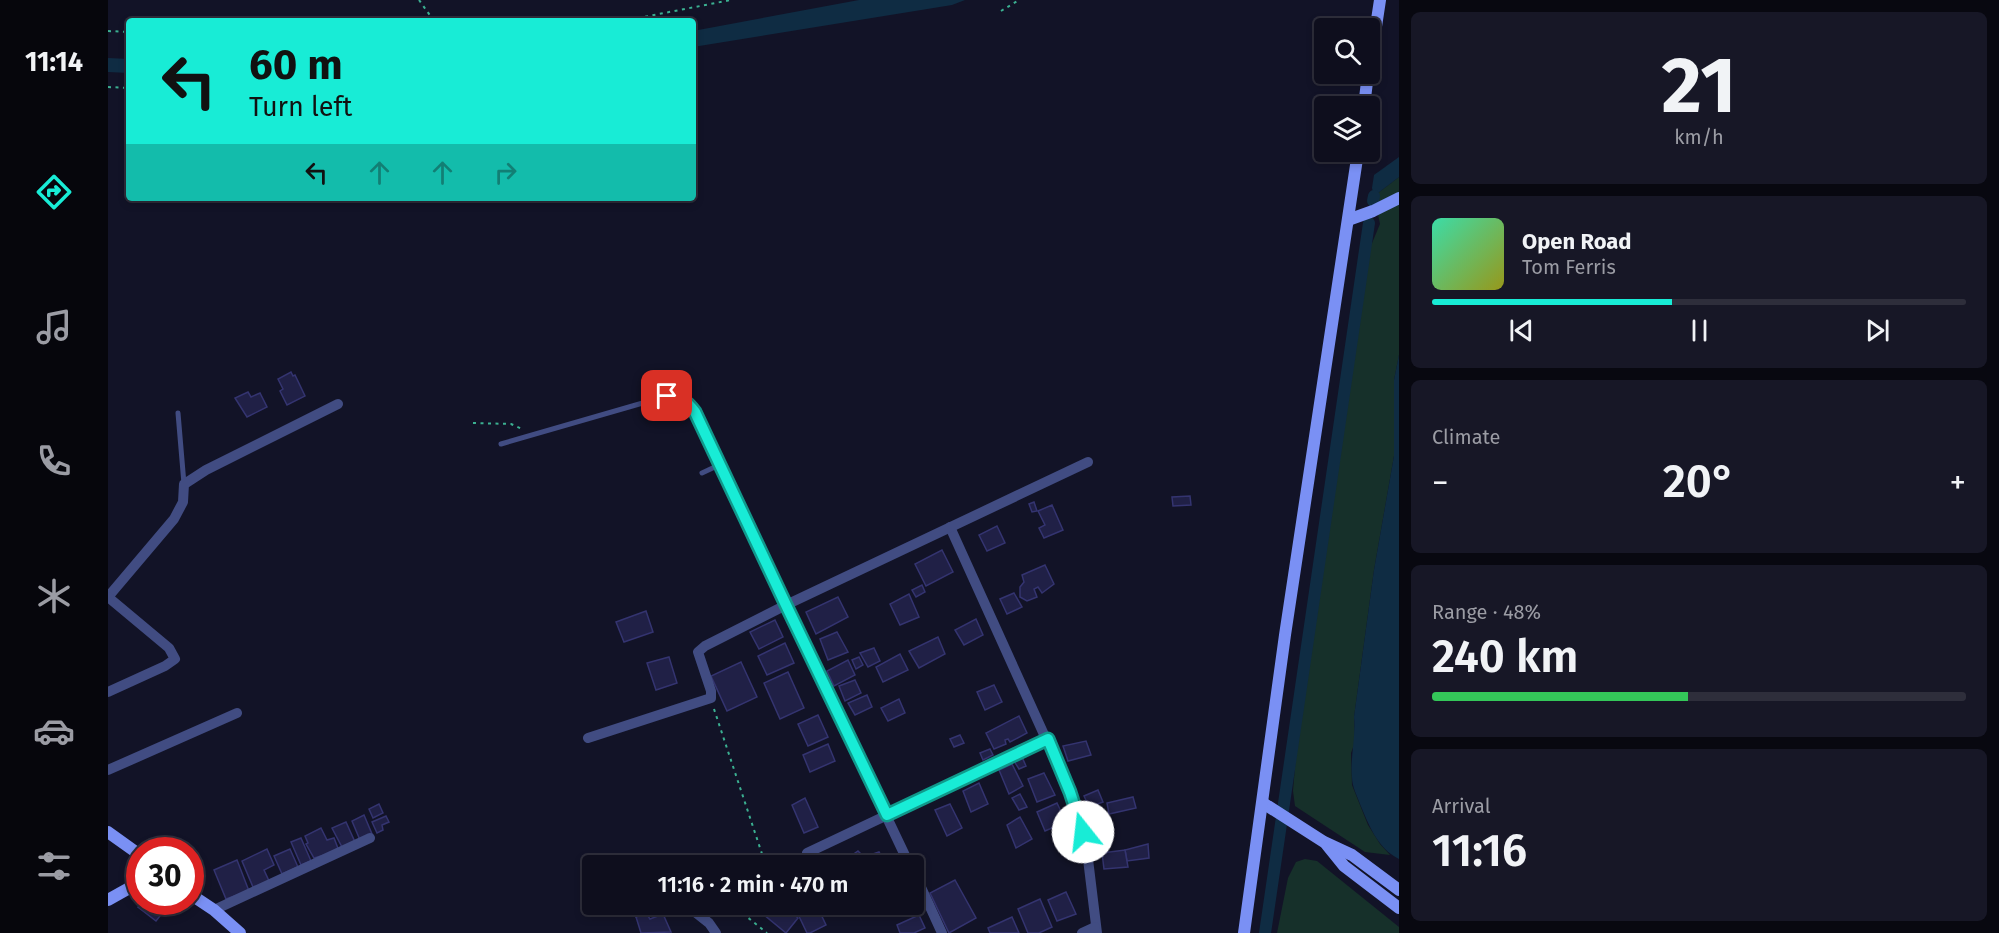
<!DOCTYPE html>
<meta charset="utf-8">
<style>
body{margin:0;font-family:"Fira Sans",sans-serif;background:#171726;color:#f1f3f6;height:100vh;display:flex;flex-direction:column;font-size:22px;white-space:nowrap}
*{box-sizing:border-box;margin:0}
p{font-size:20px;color:#9b9ca4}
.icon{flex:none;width:33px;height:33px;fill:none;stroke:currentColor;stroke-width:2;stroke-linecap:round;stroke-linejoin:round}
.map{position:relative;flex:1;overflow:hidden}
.details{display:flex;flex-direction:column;gap:12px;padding:12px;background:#080810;width:600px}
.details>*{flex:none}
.banner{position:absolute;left:18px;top:18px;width:570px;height:183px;border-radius:6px;box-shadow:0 3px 9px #0003,0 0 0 2px #2e2e3b;background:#18ecd6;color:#111;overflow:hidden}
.tools{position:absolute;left:1206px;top:18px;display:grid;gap:12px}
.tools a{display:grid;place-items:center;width:66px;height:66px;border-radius:6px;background:#0e0e1d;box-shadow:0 3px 9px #0003,0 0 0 2px #2e2e3b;font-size:30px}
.speed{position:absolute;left:18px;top:837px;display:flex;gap:12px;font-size:30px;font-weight:700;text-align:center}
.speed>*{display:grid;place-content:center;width:78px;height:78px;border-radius:50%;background:#0e0e1d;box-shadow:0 3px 9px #0003,0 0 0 2px #2e2e3b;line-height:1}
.speed .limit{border:9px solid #d22;background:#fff;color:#111}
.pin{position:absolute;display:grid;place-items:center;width:51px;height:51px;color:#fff;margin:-26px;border-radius:12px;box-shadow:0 3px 9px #0006}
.me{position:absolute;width:66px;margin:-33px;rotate:344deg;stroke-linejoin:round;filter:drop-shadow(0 0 4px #0008)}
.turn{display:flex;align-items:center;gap:21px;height:126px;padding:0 24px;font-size:27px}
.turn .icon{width:78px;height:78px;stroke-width:2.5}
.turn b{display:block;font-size:42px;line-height:51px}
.lanes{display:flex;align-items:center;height:57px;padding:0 24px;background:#0003;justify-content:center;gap:30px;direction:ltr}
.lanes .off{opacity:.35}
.big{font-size:45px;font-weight:600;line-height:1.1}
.details .widget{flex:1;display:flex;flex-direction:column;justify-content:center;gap:9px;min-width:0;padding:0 21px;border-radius:9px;background:#171726}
.details .dial{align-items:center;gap:0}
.dial b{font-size:78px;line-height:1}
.song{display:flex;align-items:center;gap:18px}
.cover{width:72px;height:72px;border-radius:9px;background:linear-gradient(135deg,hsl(160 70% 55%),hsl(60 70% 35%))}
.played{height:6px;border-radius:3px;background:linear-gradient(90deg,#18ecd6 45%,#2e2e3b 45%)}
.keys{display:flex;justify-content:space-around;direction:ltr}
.heat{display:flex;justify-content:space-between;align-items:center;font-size:33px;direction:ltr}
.charge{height:9px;border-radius:4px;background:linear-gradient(90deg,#34c759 48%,#2e2e3b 0)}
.trip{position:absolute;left:474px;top:855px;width:342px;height:60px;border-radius:6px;background:#0e0e1d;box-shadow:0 3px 9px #0003,0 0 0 2px #2e2e3b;font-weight:600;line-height:60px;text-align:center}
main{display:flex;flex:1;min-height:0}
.dock{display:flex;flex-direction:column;width:108px;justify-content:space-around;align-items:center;background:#06060c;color:#9b9ca4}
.dock .icon{width:42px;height:42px}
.dock .on{color:#18ecd6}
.dock b{font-size:27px;color:#f1f3f6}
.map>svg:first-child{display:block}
.green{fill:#16302a}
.water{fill:#0f2c43}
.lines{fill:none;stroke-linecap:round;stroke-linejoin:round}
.canal{stroke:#0f2c43;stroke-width:12}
.building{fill:#202046;stroke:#343470;stroke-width:1.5}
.path{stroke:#3bb091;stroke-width:2;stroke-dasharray:3 4.5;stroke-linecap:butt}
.lane{stroke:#414c82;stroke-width:5}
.street{stroke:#414c82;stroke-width:10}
.secondary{stroke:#7a90f4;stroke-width:12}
.route-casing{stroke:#10998b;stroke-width:15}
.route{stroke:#18ecd6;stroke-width:10}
</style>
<main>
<nav class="dock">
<b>11:14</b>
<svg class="icon on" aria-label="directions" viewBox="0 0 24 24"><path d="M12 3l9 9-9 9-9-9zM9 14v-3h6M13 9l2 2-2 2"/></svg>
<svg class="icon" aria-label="music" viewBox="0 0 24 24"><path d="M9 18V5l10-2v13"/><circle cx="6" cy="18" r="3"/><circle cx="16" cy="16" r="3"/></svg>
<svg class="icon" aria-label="phone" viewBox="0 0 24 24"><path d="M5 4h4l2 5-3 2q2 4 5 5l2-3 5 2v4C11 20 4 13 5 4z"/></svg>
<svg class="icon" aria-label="climate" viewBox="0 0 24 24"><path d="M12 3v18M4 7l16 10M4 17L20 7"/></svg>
<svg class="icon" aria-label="car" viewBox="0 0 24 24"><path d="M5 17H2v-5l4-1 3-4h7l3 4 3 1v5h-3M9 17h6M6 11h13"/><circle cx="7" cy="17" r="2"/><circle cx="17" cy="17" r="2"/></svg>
<svg class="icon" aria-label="filters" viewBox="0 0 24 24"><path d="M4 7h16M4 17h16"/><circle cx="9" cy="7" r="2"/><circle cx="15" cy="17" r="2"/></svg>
</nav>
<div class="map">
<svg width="1291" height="933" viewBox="0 0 1291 933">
<rect width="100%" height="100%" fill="#121327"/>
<g class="green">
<polygon points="1291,177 1291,355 1286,380 1286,456 1266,570 1246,717 1247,742 1243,753 1244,785 1260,825 1272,844 1282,855 1257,852 1187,806 1185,791 1189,742 1262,248 1272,224 1266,196"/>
<polygon points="1197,859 1209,861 1291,927 1291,933 1169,933 1180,878 1188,862"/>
</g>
<g class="water">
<polygon points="751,0 857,0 844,5 585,47 585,31"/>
<polygon points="0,58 21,59 21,73 0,72"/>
<polygon points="1291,157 1291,177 1266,196 1264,188 1266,175"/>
<path d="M 1291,355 L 1291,859 C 1269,848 1261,825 1252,804 C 1249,795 1244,787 1244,777 C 1242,757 1248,738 1246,717 L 1266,570 L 1286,456 L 1286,380 Z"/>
</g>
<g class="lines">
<g class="canal">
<polyline points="1265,201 1266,196"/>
<polyline points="1157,933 1261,223"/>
</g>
</g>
<g class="building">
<polygon points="183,372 185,376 187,375 197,396 179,405 172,391 175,389 170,379"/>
<polygon points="140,392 143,397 152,393 159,407 139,417 127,398"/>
<polygon points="1082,496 1083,505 1065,506 1064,497"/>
<polygon points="926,502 929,511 924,512 921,504"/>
<polygon points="944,505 955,530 936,538 931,528 937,525 930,511"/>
<polygon points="889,526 897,543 879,551 871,535"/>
<polygon points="834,550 845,572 818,586 807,564"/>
<polygon points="937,565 946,584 934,593 930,587 926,589 929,597 919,601 912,597 912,587 916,582 914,575"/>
<polygon points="814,585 817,592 808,597 804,590"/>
<polygon points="906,593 914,607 899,614 892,599"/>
<polygon points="801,594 811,617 792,625 782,604"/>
<polygon points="730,597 740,617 708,634 698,612"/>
<polygon points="538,611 545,632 516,642 508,622"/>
<polygon points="868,619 875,635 856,645 847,630"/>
<polygon points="667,620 675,637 651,649 642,632"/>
<polygon points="729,632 740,652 720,660 712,639"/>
<polygon points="830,637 837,654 811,668 801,651"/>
<polygon points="677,643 686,663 659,675 650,656"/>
<polygon points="766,648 772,661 760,667 752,653"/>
<polygon points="792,654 800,670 775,682 768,667"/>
<polygon points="561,657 569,683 548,690 539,663"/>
<polygon points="751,657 755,665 748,669 744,660"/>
<polygon points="740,660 747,675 726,686 719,671"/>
<polygon points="633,662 649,697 619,711 603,676"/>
<polygon points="680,672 696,708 672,719 656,683"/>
<polygon points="747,680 753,693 737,701 731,686"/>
<polygon points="886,685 894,702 877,710 869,692"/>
<polygon points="759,695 764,707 747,715 740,703"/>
<polygon points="791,699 797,713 780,721 773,708"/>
<polygon points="710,715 720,737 700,746 690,724"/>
<polygon points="911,716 919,733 902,742 900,739 897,740 898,744 886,749 878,733"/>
<polygon points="852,735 856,743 846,747 842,739"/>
<polygon points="978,741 983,755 960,761 955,746"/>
<polygon points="720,744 727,761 702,772 695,755"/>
<polygon points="882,749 885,755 875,760 872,753"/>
<polygon points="914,757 918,766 911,769 906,761"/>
<polygon points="904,764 915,786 901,794 891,770"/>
<polygon points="936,773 947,795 929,802 920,779"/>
<polygon points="871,783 880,804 863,812 855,791"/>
<polygon points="990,790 995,802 981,807 976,796"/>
<polygon points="912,794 919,807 911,810 904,798"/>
<polygon points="1025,797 1028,808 1001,814 999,803"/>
<polygon points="697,798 710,827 696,833 684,805"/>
<polygon points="949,803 958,822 937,831 929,812"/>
<polygon points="271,804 275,813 265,818 261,809"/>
<polygon points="842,804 854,828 839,836 827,810"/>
<polygon points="256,815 264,834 252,840 244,821"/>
<polygon points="278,816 281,822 274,825 275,830 269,833 264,822"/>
<polygon points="912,817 924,839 908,848 899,825"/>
<polygon points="238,822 247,842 235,849 224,828"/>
<polygon points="213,828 219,840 226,838 231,851 206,858 198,844 200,843 197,836"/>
<polygon points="193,838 203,861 193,865 183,842"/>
<polygon points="1040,844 1041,858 1019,861 1017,850"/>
<polygon points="159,849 166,865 156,870 162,883 145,887 134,861"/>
<polygon points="182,849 190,867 174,874 166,856"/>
<polygon points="1017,850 1020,867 996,869 994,853"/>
<polygon points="750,851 756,857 771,852 779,866 744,866 740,858"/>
<polygon points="719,854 723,864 731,862 733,866 710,866 708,862"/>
<polygon points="129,860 141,891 118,899 106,870"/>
<polygon points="847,880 868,918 841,933 822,893"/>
<polygon points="958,892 968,914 949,921 940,900"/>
<polygon points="932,899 944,927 931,933 920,933 910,909"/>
<polygon points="34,902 54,902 60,906 48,921 30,907"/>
<polygon points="523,904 537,904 540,912 528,917"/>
<polygon points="655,904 674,904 690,918 678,933 650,910"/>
<polygon points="698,904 708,904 718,925 702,933 699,933 688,910"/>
<polygon points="538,913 542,919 555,914 563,932 533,933 528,917"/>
<polygon points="811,915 817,928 806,933 792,933 789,925"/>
<polygon points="904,917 911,933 882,933 880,928"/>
</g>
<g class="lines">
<g class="path">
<polyline points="311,0 326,21"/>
<polyline points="893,11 911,0"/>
<polyline points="515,21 623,0"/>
<polyline points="0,31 21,32"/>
<polyline points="0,87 21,88"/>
<polyline points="365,423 403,424 414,429"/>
<polyline points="606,709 658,866"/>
<polyline points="679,866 690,859"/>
<polyline points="623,904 659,933"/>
</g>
<g class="lane">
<polyline points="70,413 76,484"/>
<path d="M 393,444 L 559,396 C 573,397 579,400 587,412 L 678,605"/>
<polyline points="594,473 611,465"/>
</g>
<g class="street">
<polyline points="842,527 962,792 979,851 989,933"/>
<polyline points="0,597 66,519 75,502 76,484 78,483 98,470 230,404"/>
<polyline points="0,597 61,648 67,659 57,666 0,692"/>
<polyline points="678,605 802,866"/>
<polyline points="480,738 603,698 603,691 590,652 597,646 678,605 980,462"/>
<polyline points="0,770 129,713"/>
<polyline points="699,853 940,739"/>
<polyline points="806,872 834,933"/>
<polyline points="577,904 601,923 608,933"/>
<polyline points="106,910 262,838"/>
<polyline points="974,933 987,927"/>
</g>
<g class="secondary">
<polyline points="1262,66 1272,0"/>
<polyline points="1256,106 1260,74"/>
<polyline points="1240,220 1265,211 1291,198"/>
<polyline points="1155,803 1216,842 1244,855 1291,890"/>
<polyline points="0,832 32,855"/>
<polyline points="1219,845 1236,866 1291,908"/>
<polyline points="82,894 106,910 132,933"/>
<polyline points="0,900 32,882"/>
<polyline points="1136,933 1177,635 1250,152"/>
</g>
</g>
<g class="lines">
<g class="route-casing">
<path id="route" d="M 559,396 C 573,397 579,401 587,412 L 678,605 L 779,815 L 940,739 L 962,792 L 975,832"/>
</g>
<use href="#route" class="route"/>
</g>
</svg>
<div class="tools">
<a><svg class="icon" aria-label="search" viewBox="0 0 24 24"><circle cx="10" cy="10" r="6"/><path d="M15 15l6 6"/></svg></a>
<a><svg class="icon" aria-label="layers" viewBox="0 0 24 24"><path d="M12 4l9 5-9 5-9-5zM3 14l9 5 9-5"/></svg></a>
</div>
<div class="speed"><div class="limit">30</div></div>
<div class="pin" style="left:559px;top:396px;background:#d93025"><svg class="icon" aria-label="arrive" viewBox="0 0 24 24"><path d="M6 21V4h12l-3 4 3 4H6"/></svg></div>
<svg class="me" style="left:975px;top:832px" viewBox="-20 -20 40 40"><circle r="19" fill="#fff"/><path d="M0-13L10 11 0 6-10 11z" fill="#18ecd6"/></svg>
<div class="trip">11:16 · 2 min · 470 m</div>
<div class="banner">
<div class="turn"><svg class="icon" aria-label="left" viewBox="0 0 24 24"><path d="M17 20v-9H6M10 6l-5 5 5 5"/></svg><div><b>60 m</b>Turn left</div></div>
<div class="lanes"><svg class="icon" aria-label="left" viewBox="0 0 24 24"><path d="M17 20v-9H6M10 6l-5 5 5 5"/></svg><svg class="icon off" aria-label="ahead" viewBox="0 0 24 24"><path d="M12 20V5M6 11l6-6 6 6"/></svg><svg class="icon off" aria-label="ahead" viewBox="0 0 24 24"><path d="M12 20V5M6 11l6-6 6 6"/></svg><svg class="icon off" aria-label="right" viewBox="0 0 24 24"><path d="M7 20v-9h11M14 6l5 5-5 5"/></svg></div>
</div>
</div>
<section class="details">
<div class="widget dial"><b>21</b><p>km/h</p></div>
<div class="widget">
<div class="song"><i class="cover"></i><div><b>Open Road</b><p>Tom Ferris</p></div></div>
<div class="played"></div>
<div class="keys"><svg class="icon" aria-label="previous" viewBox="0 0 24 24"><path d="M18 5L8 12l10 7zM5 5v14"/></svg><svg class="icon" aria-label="pause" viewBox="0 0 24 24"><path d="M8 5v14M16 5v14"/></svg><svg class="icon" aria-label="next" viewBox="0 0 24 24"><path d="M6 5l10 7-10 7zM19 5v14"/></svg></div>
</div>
<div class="widget"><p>Climate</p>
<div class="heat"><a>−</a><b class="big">20°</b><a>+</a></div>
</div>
<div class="widget"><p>Range · 48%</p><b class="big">240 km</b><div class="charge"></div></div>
<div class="widget"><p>Arrival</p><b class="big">11:16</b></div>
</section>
</main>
